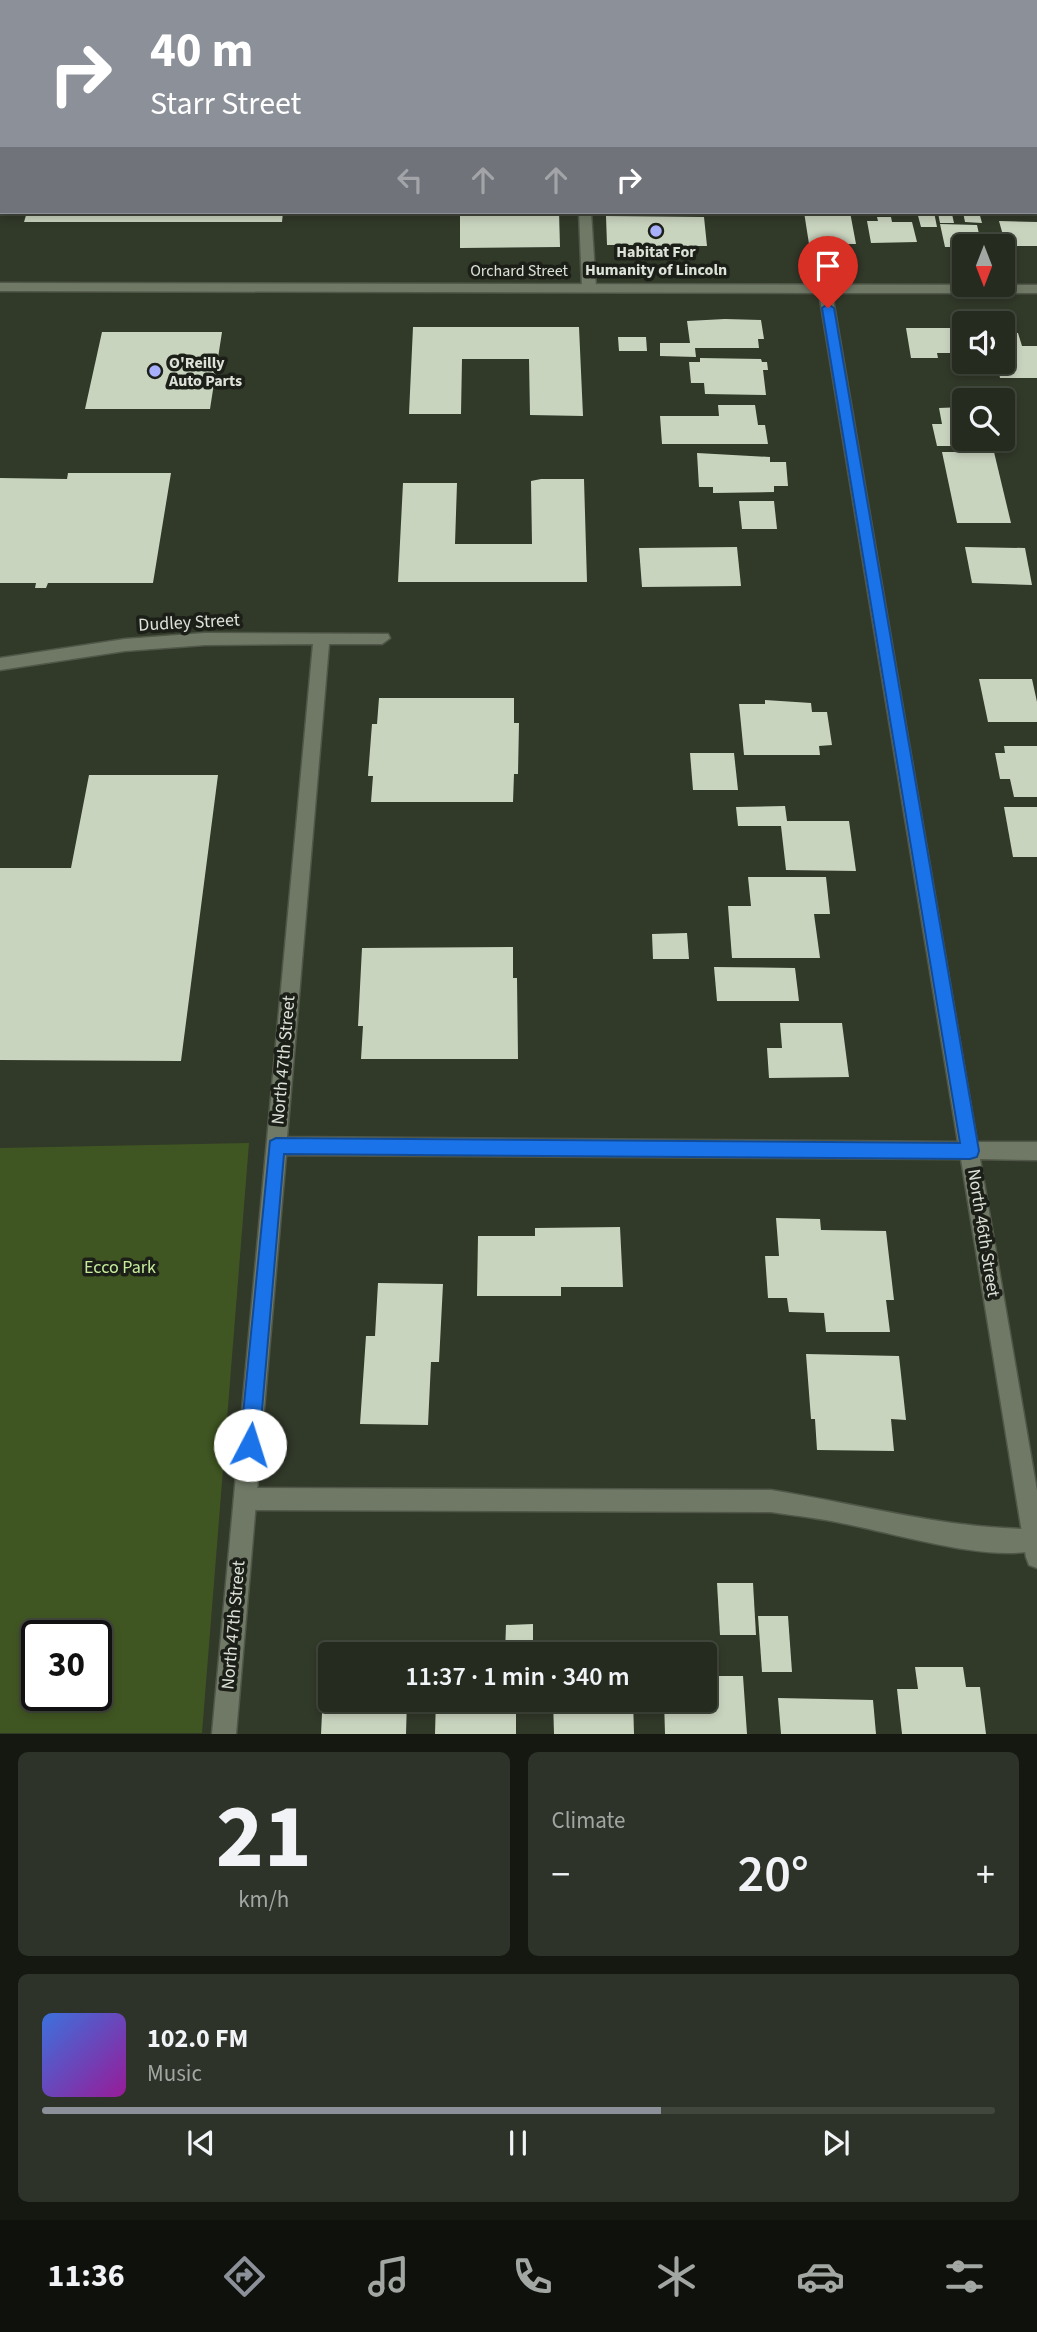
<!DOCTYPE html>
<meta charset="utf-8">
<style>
body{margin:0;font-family:"Source Sans 3",sans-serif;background:#2d3328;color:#f1f3f6;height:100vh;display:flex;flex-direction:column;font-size:26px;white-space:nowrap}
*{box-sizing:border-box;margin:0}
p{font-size:23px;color:#a3a7a4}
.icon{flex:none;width:38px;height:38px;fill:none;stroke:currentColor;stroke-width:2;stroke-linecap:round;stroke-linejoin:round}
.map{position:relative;height:1734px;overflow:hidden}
.panel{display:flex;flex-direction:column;gap:18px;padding:18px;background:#141811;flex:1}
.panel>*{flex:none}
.guide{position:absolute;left:0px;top:0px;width:1038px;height:214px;box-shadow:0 4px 10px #0003,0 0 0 2px #42473d;background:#8c9099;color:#fff;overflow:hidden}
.needle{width:46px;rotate:180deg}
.fabs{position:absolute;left:952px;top:234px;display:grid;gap:14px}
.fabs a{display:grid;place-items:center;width:63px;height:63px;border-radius:7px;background:#252b1f;box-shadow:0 4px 10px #0003,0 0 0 2px #42473d;font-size:35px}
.speed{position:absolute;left:21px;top:1620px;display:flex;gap:14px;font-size:35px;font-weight:700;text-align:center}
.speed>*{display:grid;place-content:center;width:91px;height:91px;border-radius:50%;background:#252b1f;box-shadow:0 4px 10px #0003,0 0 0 2px #42473d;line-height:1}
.speed .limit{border:4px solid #111;border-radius:10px;background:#fff;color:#111}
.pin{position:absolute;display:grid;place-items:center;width:60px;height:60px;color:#fff;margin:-72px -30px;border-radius:50% 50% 50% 0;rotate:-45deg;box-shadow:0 0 7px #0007}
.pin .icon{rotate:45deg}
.me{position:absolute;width:77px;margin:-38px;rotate:5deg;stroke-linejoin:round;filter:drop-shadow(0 0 5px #0008)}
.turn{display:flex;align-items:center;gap:24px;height:147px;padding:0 35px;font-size:32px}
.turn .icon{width:91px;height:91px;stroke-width:2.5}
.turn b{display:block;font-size:49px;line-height:60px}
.lanes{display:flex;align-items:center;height:66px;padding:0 35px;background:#0003;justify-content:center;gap:35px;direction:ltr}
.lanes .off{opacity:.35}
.big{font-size:52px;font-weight:600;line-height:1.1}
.panel .tile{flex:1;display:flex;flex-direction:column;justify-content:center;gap:10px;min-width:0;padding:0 24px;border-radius:10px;background:#2d3328}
.panel .dial{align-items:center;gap:0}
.dial b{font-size:91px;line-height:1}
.song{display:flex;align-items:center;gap:21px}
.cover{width:84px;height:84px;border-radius:10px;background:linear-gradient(135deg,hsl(220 70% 55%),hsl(300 70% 35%))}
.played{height:7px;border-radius:4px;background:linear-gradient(90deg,#8c9099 65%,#42473d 65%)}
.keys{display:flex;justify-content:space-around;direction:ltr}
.heat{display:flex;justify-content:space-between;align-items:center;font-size:38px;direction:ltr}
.panel .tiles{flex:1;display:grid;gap:18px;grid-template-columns:1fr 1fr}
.tile:last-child{grid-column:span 2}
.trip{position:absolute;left:318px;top:1642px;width:399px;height:70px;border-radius:7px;background:#252b1f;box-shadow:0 4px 10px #0003,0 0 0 2px #42473d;font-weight:600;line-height:70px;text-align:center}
.menu{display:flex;height:112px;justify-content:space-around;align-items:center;background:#0f110c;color:#a3a7a4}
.menu .icon{width:49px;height:49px}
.menu .active{color:#8c9099}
.menu b{font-size:32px;color:#f1f3f6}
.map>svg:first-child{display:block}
.green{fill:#405622;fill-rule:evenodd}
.building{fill:#c9d4bf}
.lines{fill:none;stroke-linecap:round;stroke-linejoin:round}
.lane-casing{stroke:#505748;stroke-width:3}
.street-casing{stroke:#505748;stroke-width:3}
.lane{fill:#707966;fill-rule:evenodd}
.street{fill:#707966;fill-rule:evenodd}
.route{fill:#1a73e8;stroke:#114b97;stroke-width:2}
.poi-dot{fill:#a8b0fc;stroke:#1b1f18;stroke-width:2.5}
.labels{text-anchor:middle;stroke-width:7;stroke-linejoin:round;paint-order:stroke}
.far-poi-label{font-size:16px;font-weight:bold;fill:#dce2d7;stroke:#1b1f18}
.far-street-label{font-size:16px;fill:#dce2d7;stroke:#1b1f18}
.street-label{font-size:18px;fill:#dce2d7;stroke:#1b1f18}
.park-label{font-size:18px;fill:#c7ed9c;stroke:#1b1f18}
</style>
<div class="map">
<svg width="1037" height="1734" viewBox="0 0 1037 1734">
<rect width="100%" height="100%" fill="#313929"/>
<path class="green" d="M 249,1143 L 202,1733 L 0,1733 L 0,1148 ZM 37,1636 L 96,1636 L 96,1696 L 37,1696 Z"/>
<g class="building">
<polygon points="27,212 283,212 282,222 24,222"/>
<polygon points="460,212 559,212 560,247 460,248"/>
<polygon points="804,212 850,212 856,244 809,244"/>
<polygon points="917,212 934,212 937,227 921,227"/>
<polygon points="963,212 979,212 982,223 965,222"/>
<polygon points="938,213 952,214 954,223 940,223"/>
<polygon points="606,216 704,217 707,246 677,246 677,250 656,250 656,245 607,245"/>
<polygon points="877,217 891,217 892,222 912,222 917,242 871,243 867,221 878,221"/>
<polygon points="999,221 1037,222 1037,246 1006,246"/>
<polygon points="940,224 977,225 982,247 945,247"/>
<polygon points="725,319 761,320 764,339 758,339 759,348 695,348 696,357 660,356 660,343 690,343 687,321"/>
<polygon points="413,327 579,327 583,416 530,415 529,359 462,359 461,414 409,414"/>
<polygon points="906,328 956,328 962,353 937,353 938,358 911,358"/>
<polygon points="102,332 222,332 210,409 85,409"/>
<polygon points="1003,333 1018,333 1022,346 1037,346 1037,378 1000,378 997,362 1003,362"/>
<polygon points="618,337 646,337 647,351 619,351"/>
<polygon points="700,358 761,359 762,362 767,362 768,370 763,370 766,395 705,394 704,383 691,383 689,362 700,362"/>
<polygon points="718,405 755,405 758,425 765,425 768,444 662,444 660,416 719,416"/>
<polygon points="964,407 964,439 975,439 976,446 937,446 932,424 942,424 939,408"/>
<polygon points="1003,407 1006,407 1013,435 1003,435"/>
<polygon points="942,452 994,452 1011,523 957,523"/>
<polygon points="697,453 770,457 770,462 786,462 788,486 774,486 774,492 713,493 713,487 699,487"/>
<polygon points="68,473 171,473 153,583 48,583 46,588 35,588 36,583 0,583 0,478 67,479"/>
<polygon points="541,479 584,479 587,582 398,582 403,483 457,483 455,544 532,544 531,481"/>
<polygon points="739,501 774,501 777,529 742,529"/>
<polygon points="737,547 741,586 642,587 639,548"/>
<polygon points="965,547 1025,548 1032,585 972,583"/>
<polygon points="979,679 1032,679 1037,702 1037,722 988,722"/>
<polygon points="379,698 514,698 514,723 519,723 518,774 514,774 513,802 371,802 373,776 368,776 372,724 377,724"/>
<polygon points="765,700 811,703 812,712 827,712 832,745 819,746 820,755 744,755 739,704 765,704"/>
<polygon points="1004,746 1037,746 1037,797 1014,797 1010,779 1000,779 995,753 1005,753"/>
<polygon points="690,753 734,753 738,790 693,790"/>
<polygon points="89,775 218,775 181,1061 0,1060 0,868 71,868"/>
<polygon points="785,806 787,821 849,821 856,871 786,870 781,826 738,826 736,807"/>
<polygon points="1004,807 1037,807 1037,857 1013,857"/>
<polygon points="748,877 826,877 830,914 814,914 820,958 732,958 728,906 751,906"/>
<polygon points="687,933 689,959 653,959 652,934"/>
<polygon points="513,947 513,978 517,978 518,1059 361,1059 363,1026 358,1026 362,948"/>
<polygon points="714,967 795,968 799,1001 717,1001"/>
<polygon points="780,1023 842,1023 849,1077 769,1078 767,1048 782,1048"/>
<polygon points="776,1218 820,1219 821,1230 886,1231 894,1300 886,1300 890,1332 826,1332 824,1313 789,1312 787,1298 768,1298 765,1256 779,1256"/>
<polygon points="620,1227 623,1287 561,1287 561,1296 477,1296 478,1236 535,1236 535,1228"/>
<polygon points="378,1283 443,1284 439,1362 431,1362 428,1425 360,1424 366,1336 375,1336"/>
<polygon points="806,1354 899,1356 906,1420 891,1419 894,1451 817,1450 815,1419 811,1419"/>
<polygon points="717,1583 753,1583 756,1635 720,1635"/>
<polygon points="758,1616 788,1616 792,1672 762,1672"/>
<polygon points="533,1624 533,1654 505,1654 506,1625"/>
<polygon points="915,1667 963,1667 966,1687 980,1687 986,1734 902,1734 897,1689 918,1689"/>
<polygon points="705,1676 743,1676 747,1734 665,1734 664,1699 705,1699"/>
<polygon points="323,1693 331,1693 331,1699 407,1699 406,1734 321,1734"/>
<polygon points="778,1698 873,1700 876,1734 781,1734"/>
<polygon points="436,1699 516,1699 516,1734 435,1734"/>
<polygon points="553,1699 633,1699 634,1734 554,1734"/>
</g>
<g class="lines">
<g class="lane-casing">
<g id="lane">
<polygon points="579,212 591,212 596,288 589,292 582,288"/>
<path d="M 245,1488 L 771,1490 C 859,1504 945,1529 1034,1529 L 1037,1530 L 1037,1550 C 989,1562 900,1535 851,1525 C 825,1519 798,1516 771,1512 L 245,1510 L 237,1507 L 234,1499 L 237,1491 Z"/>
</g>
</g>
<g class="street-casing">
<g id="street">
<rect x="372" y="0" width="12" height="2"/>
<rect x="772" y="0" width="12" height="2"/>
<rect x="0" y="28" width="2" height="6"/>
<rect x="1036" y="30" width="1" height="6"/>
<polygon points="0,283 1037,285 1037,293 832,293 977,1142 1037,1142 1037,1160 980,1159 1037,1491 1037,1568 1029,1565 1026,1557 961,1159 286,1155 236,1734 212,1734 313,644 205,645 125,651 0,670 0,658 125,639 205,633 388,634 390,638 382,644 329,644 287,1137 958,1142 819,293 0,291"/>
</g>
</g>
<use href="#lane" class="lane"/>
<use href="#street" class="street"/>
</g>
<polygon class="route" points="828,304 834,308 979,1151 977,1157 970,1159 284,1154 259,1445 256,1451 250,1454 243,1451 240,1445 270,1141 276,1138 960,1143 822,308"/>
<g class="poi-dot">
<circle cx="656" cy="231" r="7"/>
<circle cx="155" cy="371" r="7"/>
</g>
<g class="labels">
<g class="far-poi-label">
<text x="656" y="257">Habitat For<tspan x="656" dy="18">Humanity of Lincoln</tspan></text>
<text x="169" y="368" text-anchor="start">O'Reilly<tspan x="169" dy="18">Auto Parts</tspan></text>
</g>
<g class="far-street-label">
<text x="519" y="276">Orchard Street</text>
</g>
<g class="street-label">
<text transform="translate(189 622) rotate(-3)" y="6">Dudley Street</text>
<text transform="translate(283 1060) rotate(-85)" y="6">North 47th Street</text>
<text transform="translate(984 1233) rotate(81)" y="6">North 46th Street</text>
<text transform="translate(233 1625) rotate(-85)" y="6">North 47th Street</text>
</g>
<g class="park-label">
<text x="120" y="1273">Ecco Park</text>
</g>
</g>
</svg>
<div class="fabs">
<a><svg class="needle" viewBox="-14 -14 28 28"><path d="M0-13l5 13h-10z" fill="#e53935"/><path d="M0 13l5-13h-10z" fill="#a3a7a4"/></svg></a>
<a><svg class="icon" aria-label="sound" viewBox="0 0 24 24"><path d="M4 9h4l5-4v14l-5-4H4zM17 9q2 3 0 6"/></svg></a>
<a><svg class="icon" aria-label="search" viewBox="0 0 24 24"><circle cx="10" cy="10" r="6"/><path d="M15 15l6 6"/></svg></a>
</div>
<div class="speed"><div class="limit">30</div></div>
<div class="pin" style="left:828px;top:308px;background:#d93025"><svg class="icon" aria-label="arrive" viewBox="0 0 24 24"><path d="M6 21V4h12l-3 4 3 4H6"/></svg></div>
<svg class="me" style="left:250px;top:1445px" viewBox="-20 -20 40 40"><circle r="19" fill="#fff"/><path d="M0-13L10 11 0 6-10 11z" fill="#1a73e8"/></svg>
<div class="trip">11:37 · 1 min · 340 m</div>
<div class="guide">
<div class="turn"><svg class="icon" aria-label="right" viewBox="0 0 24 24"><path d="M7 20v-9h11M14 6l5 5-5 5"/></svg><div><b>40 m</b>Starr Street</div></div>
<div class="lanes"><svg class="icon off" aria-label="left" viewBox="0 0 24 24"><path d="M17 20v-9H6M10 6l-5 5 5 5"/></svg><svg class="icon off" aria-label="ahead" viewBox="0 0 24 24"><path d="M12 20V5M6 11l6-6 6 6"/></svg><svg class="icon off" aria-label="ahead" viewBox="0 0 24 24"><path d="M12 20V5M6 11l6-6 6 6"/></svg><svg class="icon" aria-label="right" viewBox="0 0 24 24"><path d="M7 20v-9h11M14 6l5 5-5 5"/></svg></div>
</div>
</div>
<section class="panel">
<div class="tiles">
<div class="tile dial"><b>21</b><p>km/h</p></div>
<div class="tile"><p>Climate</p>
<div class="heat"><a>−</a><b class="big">20°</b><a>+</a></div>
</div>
<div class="tile">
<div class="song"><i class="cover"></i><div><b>102.0 FM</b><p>Music</p></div></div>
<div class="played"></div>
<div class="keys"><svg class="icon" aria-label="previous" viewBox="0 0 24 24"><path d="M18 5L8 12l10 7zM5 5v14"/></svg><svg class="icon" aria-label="pause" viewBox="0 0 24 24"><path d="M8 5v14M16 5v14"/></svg><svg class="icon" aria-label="next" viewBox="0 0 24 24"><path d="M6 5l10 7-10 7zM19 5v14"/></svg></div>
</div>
</div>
</section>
<nav class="menu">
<b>11:36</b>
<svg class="icon active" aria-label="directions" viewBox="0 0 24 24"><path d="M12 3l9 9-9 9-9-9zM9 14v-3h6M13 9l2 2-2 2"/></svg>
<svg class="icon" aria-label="music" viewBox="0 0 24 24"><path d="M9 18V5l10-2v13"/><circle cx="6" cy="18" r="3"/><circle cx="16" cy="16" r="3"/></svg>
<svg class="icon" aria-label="phone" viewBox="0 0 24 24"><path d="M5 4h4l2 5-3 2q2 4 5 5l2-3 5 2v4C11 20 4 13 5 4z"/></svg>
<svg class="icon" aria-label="climate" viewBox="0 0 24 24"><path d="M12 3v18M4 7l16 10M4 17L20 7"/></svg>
<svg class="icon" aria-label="car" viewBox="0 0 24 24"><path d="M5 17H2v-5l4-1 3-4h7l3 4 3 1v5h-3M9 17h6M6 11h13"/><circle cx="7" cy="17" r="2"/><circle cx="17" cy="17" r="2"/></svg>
<svg class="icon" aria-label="filters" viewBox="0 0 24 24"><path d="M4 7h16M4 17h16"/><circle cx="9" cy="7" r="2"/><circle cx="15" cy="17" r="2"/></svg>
</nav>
